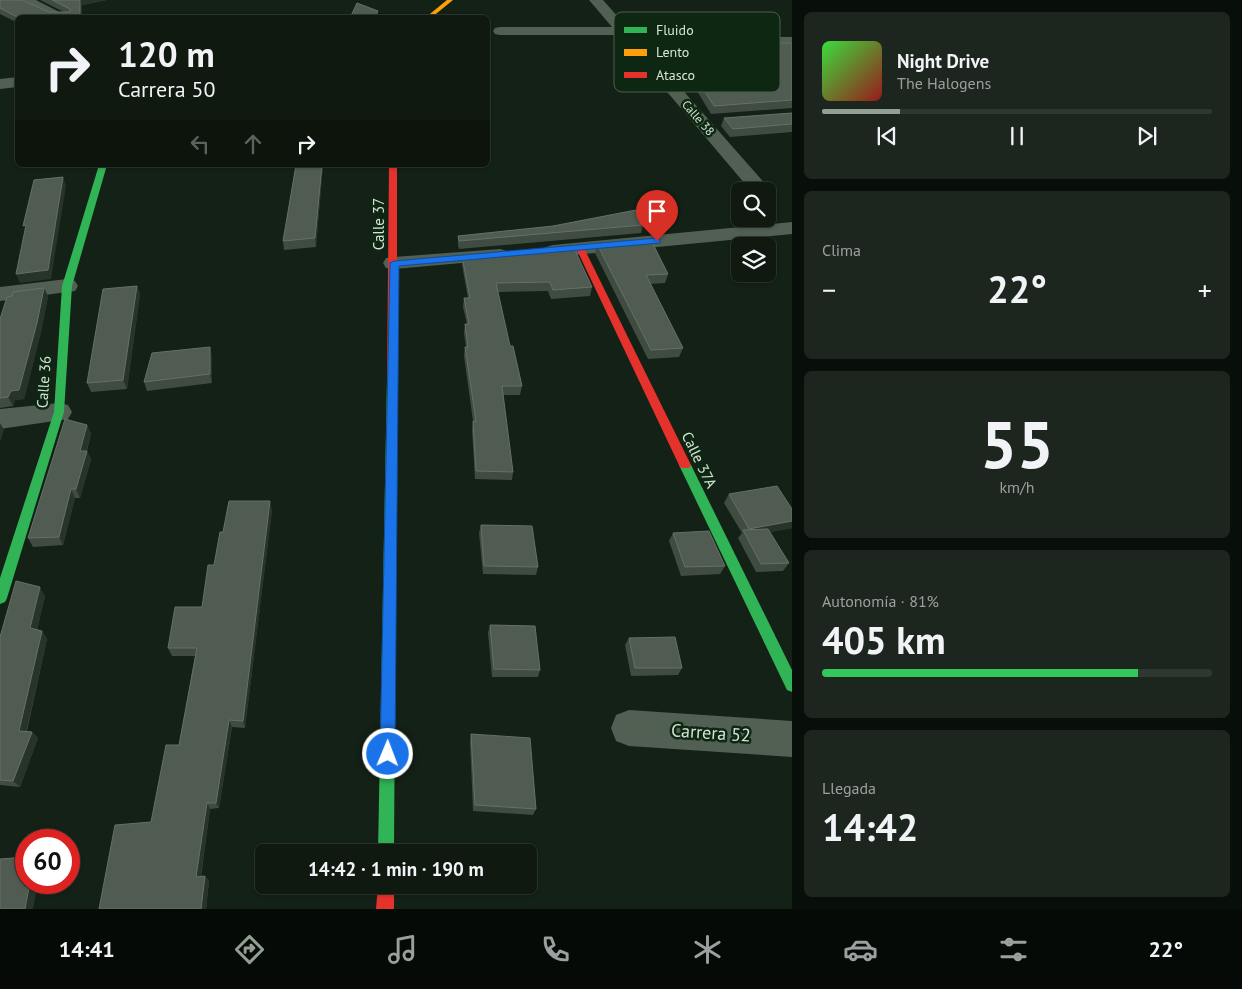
<!DOCTYPE html>
<html lang="es">
<meta charset="utf-8">
<style>
body{margin:0;font-family:"PT Sans",sans-serif;background:#1d261e;color:#f1f3f6;height:100vh;display:flex;flex-direction:column;font-size:19px;white-space:nowrap}
*{box-sizing:border-box;margin:0}
p{font-size:16px;color:#9ba09f}
.icon{flex:none;width:28px;height:28px;fill:none;stroke:currentColor;stroke-width:2;stroke-linecap:round;stroke-linejoin:round}
.map{position:relative;flex:1;overflow:hidden}
.sheet{display:flex;flex-direction:column;gap:12px;padding:12px;background:#080e09;width:450px}
.sheet>*{flex:none}
.guide{position:absolute;left:15px;top:15px;width:475px;height:152px;border-radius:8px;box-shadow:0 1px 4px #0004,0 0 0 1px #2f3830;background:#0f1910;color:#f1f3f6;overflow:hidden}
.tools{position:absolute;left:731px;top:182px;display:grid;gap:10px}
.tools a{display:grid;place-items:center;width:45px;height:45px;border-radius:8px;background:#0f1910;box-shadow:0 1px 4px #0004,0 0 0 1px #2f3830;font-size:25px}
.speed{position:absolute;left:15px;top:829px;display:flex;gap:10px;font-size:25px;font-weight:700;text-align:center}
.speed>*{display:grid;place-content:center;width:65px;height:65px;border-radius:50%;background:#0f1910;box-shadow:0 1px 4px #0004,0 0 0 1px #2f3830;line-height:1}
.speed .limit{border:8px solid #d22;background:#fff;color:#111}
.pin{position:absolute;display:grid;place-items:center;width:42px;height:42px;color:#fff;margin:-51px -21px;border-radius:50% 50% 50% 0;rotate:-45deg;box-shadow:0 0 5px #0007}
.pin .icon{rotate:45deg}
.me{position:absolute;width:55px;margin:-28px;rotate:1deg;stroke-linejoin:round;filter:drop-shadow(0 0 4px #0008)}
.turn{display:flex;align-items:center;gap:18px;height:105px;padding:0 20px;font-size:22px}
.turn .icon{width:65px;height:65px;stroke-width:2.5}
.turn b{display:block;font-size:35px;line-height:42px}
.lanes{display:flex;align-items:center;height:48px;padding:0 20px;background:#0003;justify-content:center;gap:25px;direction:ltr}
.lanes .off{opacity:.35}
.big{font-size:38px;font-weight:600;line-height:1.1}
.sheet .widget{flex:1;display:flex;flex-direction:column;justify-content:center;gap:8px;min-width:0;padding:0 18px;border-radius:8px;background:#1d261e}
.sheet .dial{align-items:center;gap:0}
.dial b{font-size:65px;line-height:1}
.song{display:flex;align-items:center;gap:15px}
.cover{width:60px;height:60px;border-radius:8px;background:linear-gradient(135deg,hsl(120 70% 55%),hsl(0 70% 35%))}
.played{height:5px;border-radius:2px;background:linear-gradient(90deg,#91a093 20%,#2f3830 20%)}
.keys{display:flex;justify-content:space-around;direction:ltr}
.heat{display:flex;justify-content:space-between;align-items:center;font-size:28px;direction:ltr}
.charge{height:8px;border-radius:4px;background:linear-gradient(90deg,#34c759 81%,#2f3830 0)}
.trip{position:absolute;left:255px;top:844px;width:282px;height:50px;border-radius:8px;background:#0f1910;box-shadow:0 1px 4px #0004,0 0 0 1px #2f3830;font-weight:600;line-height:50px;text-align:center}
.menu{display:flex;height:80px;justify-content:space-around;align-items:center;background:#060a06;color:#9ba09f}
.menu .icon{width:35px;height:35px}
.menu .active{color:#91a093}
.menu b{font-size:22px;color:#f1f3f6}
main{display:flex;flex:1;min-height:0}
.map>svg:first-child{display:block}
.lines{fill:none;stroke-linecap:round;stroke-linejoin:round}
.street{fill:#516053;fill-rule:evenodd}
.fast{fill:#30b455;fill-rule:evenodd}
.slow{fill:#ff9f0a;fill-rule:evenodd}
.jam{fill:#e5322d;fill-rule:evenodd}
.wall{fill:#404b42}
.shaded-wall{fill:#28342a}
.building{fill:#505c52;stroke:#657167}
.route{fill:#1a73e8;stroke:#114b97}
.labels{text-anchor:middle;stroke-width:5;stroke-linejoin:round;paint-order:stroke}
.far-street-label{font-size:12px;fill:#d5e4d6;stroke:#0e2712}
.street-label{font-size:15px;fill:#d5e4d6;stroke:#0e2712}
.near-street-label{font-size:18px;fill:#d5e4d6;stroke:#0e2712}
.key{fill:#0e2712;stroke:#4a604d;stroke-width:1}
.key-label{font-size:14px;fill:#d5e4d6}
</style>
<main>
<div class="map">
<svg width="792" height="909" viewBox="0 0 792 909">
<rect width="100%" height="100%" fill="#142116"/>
<g class="lines">
<g class="street">
<polygon points="18,0 36,0 71,18 52,18 20,3"/>
<polygon points="589,0 603,0 635,36 792,37 792,45 642,44 768,187 771,191 768,195 768,191 751,191 619,35 500,35 495,34 493,31 495,28 500,27 612,27"/>
<polygon points="18,77 18,87 0,89 0,79"/>
<polygon points="792,222 792,234 553,257 546,255 542,251 546,247 553,245"/>
<polygon points="500,249 507,251 511,255 507,259 394,269 386,268 383,263 386,258 394,257"/>
<polygon points="67,279 75,281 78,286 75,291 0,301 0,287"/>
<polygon points="59,403 68,405 72,412 68,419 0,429 0,409"/>
<polygon points="629,710 792,721 792,757 629,746 616,741 611,728 616,715"/>
</g>
<g class="fast">
<polygon points="99,165 107,165 72,286 64,412 7,598 5,602 0,604 0,578 54,412 62,286"/>
<polygon points="392,374 397,378 394,852 378,852 387,378"/>
<polygon points="685,461 689,462 691,465 792,670 792,692 787,690 679,465 681,462"/>
</g>
<polygon class="slow" points="447,0 453,0 431,18 425,18"/>
<g class="jam">
<polygon points="389,165 397,165 397,378 392,382 387,378"/>
<polygon points="580,245 584,248 691,465 689,468 681,468 679,465 576,248"/>
<polygon points="378,885 394,885 394,909 376,909"/>
</g>
</g>
<g class="wall">
<polygon points="0,0 49,12 64,12 40,0 107,0 82,5 82,18 18,18 18,23 0,14"/>
<polygon points="674,43 792,43 792,108 711,114 672,50"/>
<polygon points="792,113 792,132 730,137 721,126 724,118"/>
<polygon points="323,165 316,247 284,250 283,241"/>
<polygon points="643,225 641,233 459,249 458,245 458,236"/>
<polygon points="597,244 668,274 665,283 650,284 683,348 679,357 648,359 595,253"/>
<polygon points="462,256 592,287 590,296 551,299 548,291 498,292 510,346 522,386 520,395 503,395 513,472 512,480 475,479 472,430 473,421 464,356 465,347 466,347 464,333 465,324 467,324 463,307 464,298 468,298 462,265"/>
<polygon points="137,286 140,294 127,389 91,392 87,383"/>
<polygon points="48,296 41,332 24,399 15,400 13,406 0,408 0,319"/>
<polygon points="212,356 212,383 147,391 144,382"/>
<polygon points="87,425 91,434 87,451 91,460 80,498 75,498 63,545 33,547 28,538"/>
<polygon points="729,494 792,509 792,528 770,532 789,563 783,571 756,572 738,538 742,533 724,503"/>
<polygon points="272,510 245,728 232,727 219,808 210,809 201,877 205,876 209,881 206,909 151,822 179,745 195,656 172,656 168,648 202,607 214,565"/>
<polygon points="481,525 538,567 536,575 483,574 479,533"/>
<polygon points="673,533 725,566 720,574 681,576 669,541"/>
<polygon points="45,596 37,630 42,631 47,639 27,731 32,732 38,738 20,787 0,785 0,637"/>
<polygon points="490,625 540,670 538,677 492,677 488,633"/>
<polygon points="629,638 682,668 678,675 631,676 625,645"/>
<polygon points="471,734 536,809 533,815 473,811 470,741"/>
</g>
<g class="shaded-wall">
<polygon points="80,0 107,0 82,5 82,18 80,18"/>
<polygon points="322,165 323,165 316,247 315,238"/>
<polygon points="63,177 66,186 51,279 20,283 16,274"/>
<polygon points="137,286 140,294 127,389 123,380"/>
<polygon points="44,288 48,296 41,332 24,399 15,400 13,406 8,397"/>
<polygon points="210,347 212,356 212,383 210,374"/>
<polygon points="0,423 4,430 0,442"/>
<polygon points="87,425 91,434 84,460 80,451"/>
<polygon points="87,451 91,460 80,498 76,489"/>
<polygon points="71,489 75,498 63,545 59,537"/>
<polygon points="270,501 272,510 245,728 243,721"/>
<polygon points="792,521 792,528 747,537 746,534 749,529"/>
<polygon points="40,587 45,596 36,635 30,628"/>
<polygon points="42,631 47,639 25,737 19,731"/>
<polygon points="229,720 232,727 219,808 216,803"/>
<polygon points="32,732 38,738 20,787 13,781"/>
<polygon points="207,803 210,809 200,881 196,877"/>
<polygon points="205,876 209,881 206,909 201,909"/>
<polygon points="30,882 38,882 33,909 25,909"/>
</g>
<g class="building">
<polygon points="0,0 22,0 49,12 70,12 70,9 52,0 80,0 80,18 19,18 0,8"/>
<polygon points="357,3 378,11 375,18 350,18"/>
<polygon points="674,43 792,43 792,100 714,106"/>
<polygon points="792,113 792,124 733,129 724,118"/>
<polygon points="296,165 322,165 315,238 283,241"/>
<polygon points="63,177 48,270 16,274 26,225 23,226 34,180"/>
<polygon points="636,210 643,225 459,241 458,236 553,226"/>
<polygon points="651,240 668,274 646,275 683,348 651,350 597,244"/>
<polygon points="573,246 592,287 553,290 550,282 496,283 510,346 513,346 522,386 502,386 513,472 476,471 473,421 476,421 465,347 468,347 465,324 469,324 464,298 470,298 462,256"/>
<polygon points="137,286 123,380 87,383 103,289"/>
<polygon points="44,288 37,323 19,390 11,391 8,397 0,398 0,319 7,297 12,296 13,292"/>
<polygon points="210,347 210,374 144,382 152,353"/>
<polygon points="65,419 87,425 80,451 87,451 76,489 71,489 59,537 28,538"/>
<polygon points="777,486 792,509 792,521 749,529 729,494"/>
<polygon points="229,501 270,501 243,721 229,720 216,803 207,803 196,877 205,876 201,909 99,909 115,825 151,822 166,745 179,745 197,648 168,648 175,607 202,607 208,565 214,565 220,532 223,532"/>
<polygon points="481,525 532,526 538,567 484,566"/>
<polygon points="768,529 789,563 761,564 743,530"/>
<polygon points="709,531 725,566 685,567 673,533"/>
<polygon points="16,581 40,587 30,628 42,631 19,731 32,732 13,781 0,780 0,637"/>
<polygon points="490,625 535,626 540,670 494,669"/>
<polygon points="675,637 682,668 635,668 629,638"/>
<polygon points="471,734 530,738 536,809 475,805"/>
<polygon points="26,857 26,882 30,882 25,909 0,909 0,859"/>
</g>
<polygon class="route" points="657,238 660,239 660,243 399,266 395,754 393,760 388,762 382,760 380,754 390,263 394,261"/>
<g class="labels">
<g class="far-street-label">
<text transform="translate(698 118) rotate(49)" y="4">Calle 38</text>
</g>
<g class="street-label">
<text transform="translate(379 224) rotate(-90)" y="5">Calle 37</text>
<text transform="translate(44 382) rotate(-86)" y="5">Calle 36</text>
<text transform="translate(699 460) rotate(64)" y="5">Calle 37A</text>
</g>
<g class="near-street-label">
<text transform="translate(711 733) rotate(4)" y="6">Carrera 52</text>
</g>
</g>
<rect x="614" y="12" width="166" height="80" rx="8" class="key"/>
<rect x="624" y="27" width="23" height="6" fill="#30b455"/>
<rect x="624" y="49" width="23" height="7" fill="#ff9f0a"/>
<rect x="624" y="72" width="23" height="6" fill="#e5322d"/>
<g class="key-label">
<text x="656" y="35">Fluido</text>
<text x="656" y="57">Lento</text>
<text x="656" y="80">Atasco</text>
</g>
</svg>
<div class="tools">
<a><svg class="icon" aria-label="search" viewBox="0 0 24 24"><circle cx="10" cy="10" r="6"/><path d="M15 15l6 6"/></svg></a>
<a><svg class="icon" aria-label="layers" viewBox="0 0 24 24"><path d="M12 4l9 5-9 5-9-5zM3 14l9 5 9-5"/></svg></a>
</div>
<div class="speed"><div class="limit">60</div></div>
<div class="pin" style="left:657px;top:241px;background:#d93025"><svg class="icon" aria-label="arrive" viewBox="0 0 24 24"><path d="M6 21V4h12l-3 4 3 4H6"/></svg></div>
<svg class="me" style="left:388px;top:754px" viewBox="-20 -20 40 40"><circle r="17" fill="#1a73e8" stroke="#fff" stroke-width="3"/><path d="M0-11L8 9 0 5-8 9z" fill="#fff"/></svg>
<div class="trip">14:42 · 1 min · 190 m</div>
<div class="guide">
<div class="turn"><svg class="icon" aria-label="right" viewBox="0 0 24 24"><path d="M7 20v-9h11M14 6l5 5-5 5"/></svg><div><b>120 m</b>Carrera 50</div></div>
<div class="lanes"><svg class="icon off" aria-label="left" viewBox="0 0 24 24"><path d="M17 20v-9H6M10 6l-5 5 5 5"/></svg><svg class="icon off" aria-label="ahead" viewBox="0 0 24 24"><path d="M12 20V5M6 11l6-6 6 6"/></svg><svg class="icon" aria-label="right" viewBox="0 0 24 24"><path d="M7 20v-9h11M14 6l5 5-5 5"/></svg></div>
</div>
</div>
<section class="sheet">
<div class="widget">
<div class="song"><i class="cover"></i><div><b>Night Drive</b><p>The Halogens</p></div></div>
<div class="played"></div>
<div class="keys"><svg class="icon" aria-label="previous" viewBox="0 0 24 24"><path d="M18 5L8 12l10 7zM5 5v14"/></svg><svg class="icon" aria-label="pause" viewBox="0 0 24 24"><path d="M8 5v14M16 5v14"/></svg><svg class="icon" aria-label="next" viewBox="0 0 24 24"><path d="M6 5l10 7-10 7zM19 5v14"/></svg></div>
</div>
<div class="widget"><p>Clima</p>
<div class="heat"><a>−</a><b class="big">22°</b><a>+</a></div>
</div>
<div class="widget dial"><b>55</b><p>km/h</p></div>
<div class="widget"><p>Autonomía · 81%</p><b class="big">405 km</b><div class="charge"></div></div>
<div class="widget"><p>Llegada</p><b class="big">14:42</b></div>
</section>
</main>
<nav class="menu">
<b>14:41</b>
<svg class="icon active" aria-label="directions" viewBox="0 0 24 24"><path d="M12 3l9 9-9 9-9-9zM9 14v-3h6M13 9l2 2-2 2"/></svg>
<svg class="icon" aria-label="music" viewBox="0 0 24 24"><path d="M9 18V5l10-2v13"/><circle cx="6" cy="18" r="3"/><circle cx="16" cy="16" r="3"/></svg>
<svg class="icon" aria-label="phone" viewBox="0 0 24 24"><path d="M5 4h4l2 5-3 2q2 4 5 5l2-3 5 2v4C11 20 4 13 5 4z"/></svg>
<svg class="icon" aria-label="climate" viewBox="0 0 24 24"><path d="M12 3v18M4 7l16 10M4 17L20 7"/></svg>
<svg class="icon" aria-label="car" viewBox="0 0 24 24"><path d="M5 17H2v-5l4-1 3-4h7l3 4 3 1v5h-3M9 17h6M6 11h13"/><circle cx="7" cy="17" r="2"/><circle cx="17" cy="17" r="2"/></svg>
<svg class="icon" aria-label="filters" viewBox="0 0 24 24"><path d="M4 7h16M4 17h16"/><circle cx="9" cy="7" r="2"/><circle cx="15" cy="17" r="2"/></svg>
<b>22°</b>
</nav>
